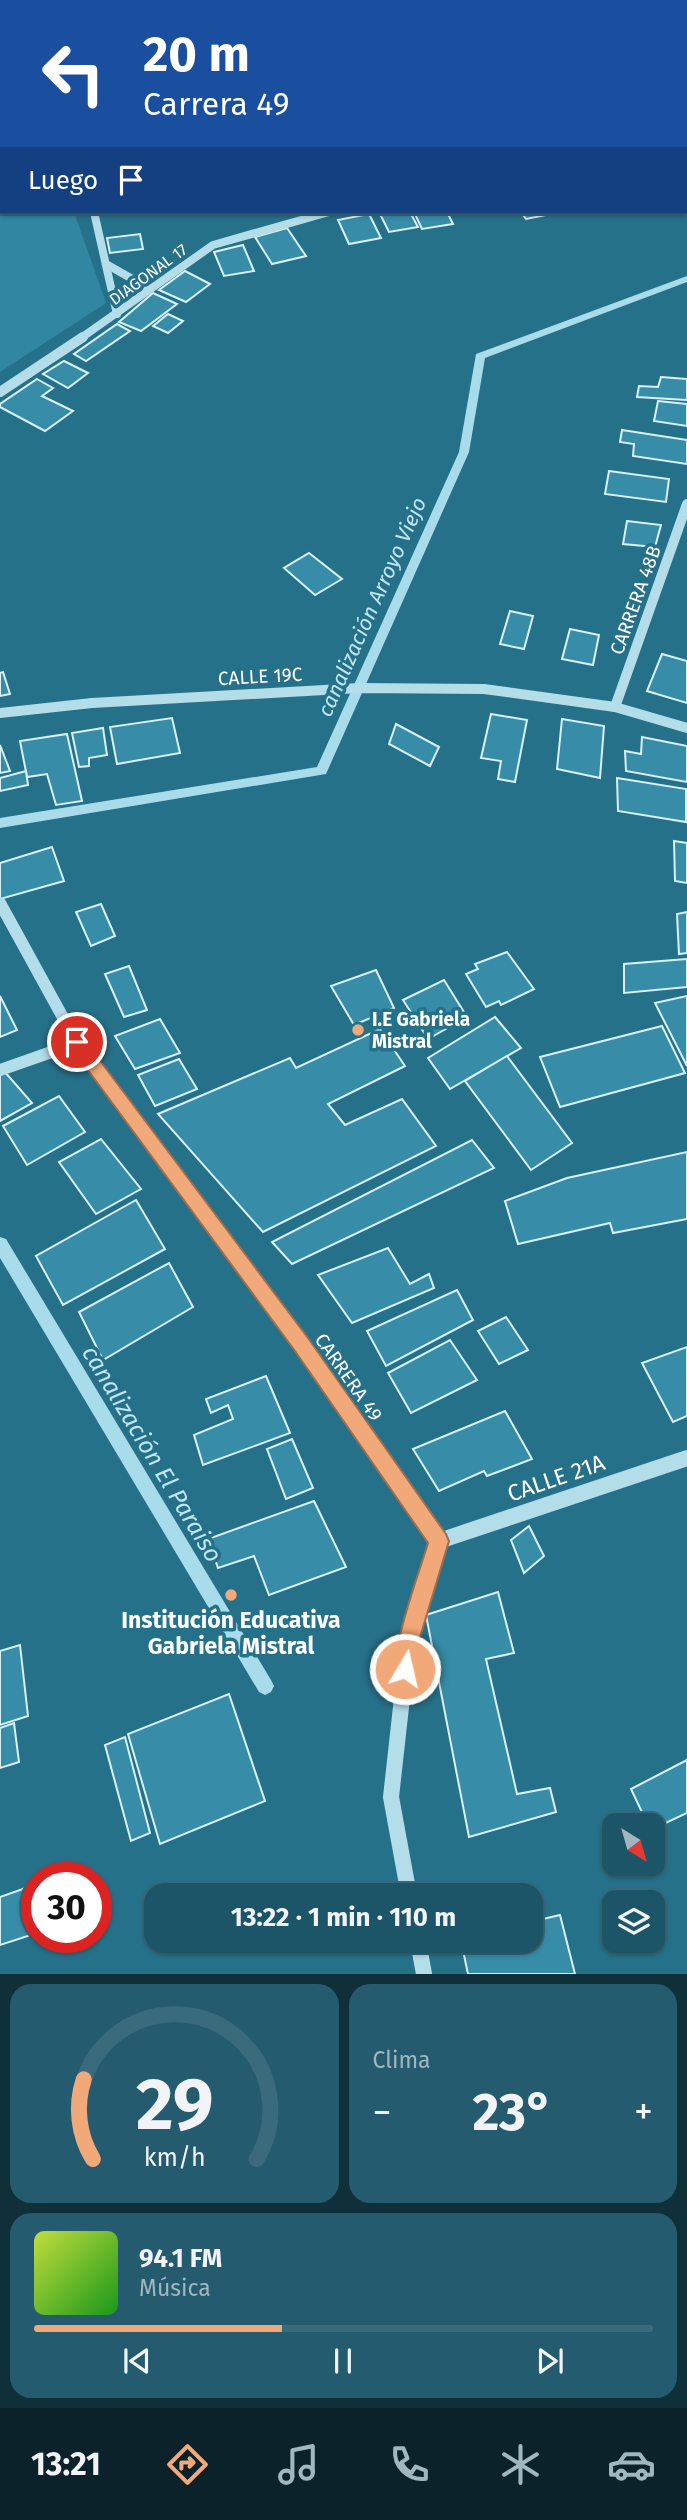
<!DOCTYPE html>
<html lang="es">
<meta charset="utf-8">
<style>
body{margin:0;font-family:"Fira Sans",sans-serif;background:#255b6e;color:#f1f3f6;height:100vh;display:flex;flex-direction:column;font-size:26px;white-space:nowrap}
*{box-sizing:border-box;margin:0}
p{font-size:23px;color:#a0b7c0}
.icon{flex:none;width:38px;height:38px;fill:none;stroke:currentColor;stroke-width:2;stroke-linecap:round;stroke-linejoin:round}
.map{position:relative;height:1974px;overflow:hidden}
.panel{display:flex;flex-direction:column;gap:10px;padding:10px;background:#0f2f39;flex:1}
.panel>*{flex:none}
.top-card{position:absolute;left:0px;top:0px;width:688px;height:214px;box-shadow:0 2px 5px #0004,0 0 0 2px #3a6b7c;background:#1a4fa0;color:#fff;overflow:hidden}
.needle{width:46px;rotate:143deg}
.fabs{position:absolute;left:602px;top:1813px;display:grid;gap:14px}
.fabs a{display:grid;place-items:center;width:63px;height:63px;border-radius:14px;background:#1c5568;box-shadow:0 2px 5px #0004,0 0 0 2px #3a6b7c;font-size:35px}
.speed{position:absolute;left:21px;top:1862px;display:flex;gap:14px;font-size:35px;font-weight:700;text-align:center}
.speed>*{display:grid;place-content:center;width:91px;height:91px;border-radius:50%;background:#1c5568;box-shadow:0 2px 5px #0004,0 0 0 2px #3a6b7c;line-height:1}
.speed .limit{border:10px solid #d22;background:#fff;color:#111}
.pin{position:absolute;display:grid;place-items:center;width:60px;height:60px;color:#fff;margin:-30px;border:4px solid #fff;border-radius:50%;box-shadow:0 2px 7px #0007}
.me{position:absolute;width:77px;margin:-38px;rotate:9deg;stroke-linejoin:round;filter:drop-shadow(0 0 5px #0008)}
.turn{display:flex;align-items:center;gap:24px;height:147px;padding:0 28px;font-size:32px}
.turn .icon{width:91px;height:91px;stroke-width:2.5}
.turn b{display:block;font-size:49px;line-height:60px}
.then{display:flex;align-items:center;height:66px;padding:0 28px;background:#0003;gap:14px;font-size:26px}
.big{font-size:52px;font-weight:700;line-height:1.1}
.panel .widget{flex:1;display:flex;flex-direction:column;justify-content:center;gap:10px;min-width:0;padding:0 24px;border-radius:21px;background:#255b6e}
.panel .dial{align-items:center;gap:0}
.dial svg{height:182px;overflow:visible;fill:none;stroke:#3a6b7c;stroke-width:7;stroke-linecap:round;text-anchor:middle}
.dial text{fill:#f1f3f6;stroke:none}
.song{display:flex;align-items:center;gap:21px}
.cover{width:84px;height:84px;border-radius:10px;background:linear-gradient(135deg,hsl(70 70% 55%),hsl(120 70% 35%))}
.played{height:7px;border-radius:4px;background:linear-gradient(90deg,#f2a979 40%,#3a6b7c 40%)}
.keys{display:flex;justify-content:space-around;direction:ltr}
.heat{display:flex;justify-content:space-between;align-items:center;font-size:38px;direction:ltr}
.panel .tiles{flex:1;display:grid;gap:10px;grid-template-columns:1fr 1fr}
.widget:last-child{grid-column:span 2}
.trip{position:absolute;left:144px;top:1883px;width:399px;height:70px;border-radius:21px;background:#1c5568;box-shadow:0 2px 5px #0004,0 0 0 2px #3a6b7c;font-weight:700;line-height:70px;text-align:center}
.dock{display:flex;height:112px;justify-content:space-around;align-items:center;background:#0b222a;color:#a0b7c0}
.dock .icon{width:49px;height:49px}
.dock .active{color:#f2a979}
.dock b{font-size:32px;color:#f1f3f6}
.map>svg:first-child{display:block}
.green{fill:#3187a2}
.lines{fill:none;stroke-linecap:round;stroke-linejoin:round}
.stream{fill:#a9dcea;fill-rule:evenodd}
.building{fill:#378ca7;stroke:#d8f0f7;stroke-width:2}
.minor-far3{stroke:#b4ddea;stroke-width:8}
.minor-far2{stroke:#b4ddea;stroke-width:10}
.minor-far1{stroke:#b4ddea;stroke-width:12}
.minor{stroke:#b4ddea;stroke-width:16}
.route{fill:#f2a979;stroke:#9d6e4f;stroke-width:2}
.poi-dot{fill:#f2a979;stroke:#26718a;stroke-width:2.5}
.labels{text-anchor:middle;stroke-width:7;stroke-linejoin:round;paint-order:stroke}
.far-street-label{font-size:16px;fill:#fff;stroke:#26718a}
.street-label{font-size:19px;fill:#fff;stroke:#26718a}
.poi-label{font-size:19px;font-weight:bold;fill:#fff;stroke:#26718a;text-anchor:start}
.water-label{font-size:21px;font-style:italic;fill:#c0e6f1;stroke:#26718a}
.near-street-label{font-size:23px;fill:#fff;stroke:#26718a}
.near-poi-label{font-size:23px;font-weight:bold;fill:#fff;stroke:#26718a}
.near-water-label{font-size:24px;font-style:italic;fill:#c0e6f1;stroke:#26718a}
</style>
<div class="map">
<svg width="687" height="1974" viewBox="0 0 687 1974">
<rect width="100%" height="100%" fill="#26718a"/>
<polygon class="green" points="0,181 2,212 74,212 106,303 0,372"/>
<g class="lines">
<g class="stream">
<polygon points="687,276 687,282 485,358 469,452 326,774 0,828 0,818 317,767 459,452 476,354"/>
<polygon points="0,1237 6,1239 271,1680 274,1686 271,1692 265,1695 259,1692 0,1258"/>
</g>
</g>
<g class="building">
<polygon points="379,212 410,212 418,227 389,232"/>
<polygon points="414,212 447,212 453,224 422,229"/>
<polygon points="521,212 556,212 557,213 526,219"/>
<polygon points="369,214 381,238 349,244 338,220"/>
<polygon points="287,228 306,256 272,264 255,237"/>
<polygon points="140,234 143,249 110,253 107,238"/>
<polygon points="243,245 254,271 224,276 214,252"/>
<polygon points="185,271 210,284 186,302 159,290"/>
<polygon points="153,293 177,304 141,331 119,322"/>
<polygon points="168,314 183,321 168,333 153,326"/>
<polygon points="117,324 130,331 86,361 74,354"/>
<polygon points="64,361 88,373 68,388 43,374"/>
<polygon points="661,377 687,379 687,400 637,397 639,386 658,387"/>
<polygon points="37,379 53,388 42,396 73,411 45,431 0,407 0,404"/>
<polygon points="658,401 687,404 687,426 654,421"/>
<polygon points="622,430 687,440 687,464 633,456 634,444 620,442"/>
<polygon points="609,471 669,479 666,502 605,494"/>
<polygon points="627,521 661,525 655,547 623,544"/>
<polygon points="309,553 342,579 315,595 284,568"/>
<polygon points="510,611 533,616 524,649 500,644"/>
<polygon points="570,629 599,635 593,665 562,659"/>
<polygon points="662,654 687,661 687,703 647,691"/>
<polygon points="3,672 10,694 0,696 0,673"/>
<polygon points="491,714 527,720 515,782 498,779 501,761 481,758"/>
<polygon points="172,718 180,753 117,764 110,727"/>
<polygon points="562,719 604,726 600,778 557,769"/>
<polygon points="396,724 439,747 430,766 389,744"/>
<polygon points="103,728 107,755 89,758 89,766 79,767 72,733"/>
<polygon points="67,734 82,801 56,805 47,774 27,777 20,741"/>
<polygon points="642,737 687,746 687,782 626,771 625,751 641,754"/>
<polygon points="0,745 10,771 0,773"/>
<polygon points="26,771 28,785 0,791 0,778"/>
<polygon points="617,778 686,789 686,822 618,811"/>
<polygon points="674,841 687,843 687,883 675,881"/>
<polygon points="52,847 64,881 0,899 0,863"/>
<polygon points="101,904 115,936 91,946 76,912"/>
<polygon points="687,912 687,953 679,954 677,914"/>
<polygon points="507,952 534,989 501,1005 499,1001 486,1007 466,974 478,969 475,964"/>
<polygon points="687,959 687,987 624,993 624,964"/>
<polygon points="129,966 147,1010 124,1017 105,974"/>
<polygon points="376,970 394,1008 354,1025 331,986"/>
<polygon points="444,980 467,1017 428,1039 403,1000"/>
<polygon points="0,996 17,1030 0,1037"/>
<polygon points="687,996 687,1066 655,1003"/>
<polygon points="495,1017 521,1048 450,1089 428,1058"/>
<polygon points="160,1019 180,1053 135,1069 115,1036"/>
<polygon points="662,1026 685,1073 560,1107 540,1057"/>
<polygon points="380,1029 405,1066 328,1104 345,1125 402,1099 436,1146 263,1232 158,1114 290,1058 296,1068"/>
<polygon points="507,1056 572,1143 531,1170 465,1081"/>
<polygon points="179,1059 197,1089 155,1106 138,1075"/>
<polygon points="4,1071 32,1103 0,1121 0,1074"/>
<polygon points="59,1096 85,1132 27,1165 3,1126"/>
<polygon points="101,1139 141,1189 96,1214 59,1162"/>
<polygon points="472,1140 494,1168 292,1264 272,1242"/>
<polygon points="687,1152 687,1219 613,1233 610,1223 518,1244 505,1201 567,1178"/>
<polygon points="136,1200 165,1249 63,1305 36,1256"/>
<polygon points="388,1248 410,1284 429,1274 434,1288 352,1323 318,1275"/>
<polygon points="169,1263 193,1307 103,1360 79,1312"/>
<polygon points="457,1290 473,1320 386,1366 367,1331"/>
<polygon points="506,1317 528,1350 499,1364 478,1331"/>
<polygon points="450,1340 477,1380 411,1413 388,1373"/>
<polygon points="687,1347 687,1416 673,1422 642,1363"/>
<polygon points="266,1376 290,1433 203,1465 194,1435 233,1419 228,1405 211,1413 206,1399"/>
<polygon points="505,1411 532,1459 487,1476 484,1471 439,1491 413,1449"/>
<polygon points="292,1439 313,1488 286,1499 267,1449"/>
<polygon points="314,1501 346,1567 269,1595 254,1556 218,1568 208,1539"/>
<polygon points="529,1526 544,1556 524,1573 511,1540"/>
<polygon points="498,1592 514,1653 486,1659 517,1794 550,1788 556,1812 469,1837 426,1615"/>
<polygon points="20,1645 28,1716 0,1725 0,1651"/>
<polygon points="229,1694 265,1801 160,1844 128,1734"/>
<polygon points="14,1723 19,1762 0,1768 0,1728"/>
<polygon points="125,1737 150,1833 131,1841 105,1745"/>
<polygon points="687,1760 687,1813 653,1829 653,1825 648,1825 631,1789"/>
<polygon points="37,1884 37,1933 0,1945 0,1897"/>
<polygon points="560,1915 575,1974 468,1974 461,1941 530,1941 530,1922"/>
</g>
<g class="lines">
<g class="minor-far3">
<polyline points="94,212 117,314"/>
<polyline points="106,264 150,289"/>
<polyline points="81,338 213,245 329,212"/>
</g>
<g class="minor-far2">
<polyline points="0,392 83,337"/>
<polyline points="615,707 687,504"/>
<polyline points="0,713 92,703 359,688 484,689 615,707 687,728"/>
</g>
<g class="minor-far1">
<polyline points="0,903 77,1043 268,1300"/>
<polyline points="0,1070 77,1043"/>
</g>
<g class="minor">
<polyline points="267,1298 439,1541"/>
<polyline points="439,1541 687,1458"/>
<polyline points="409,1895 391,1797 408,1644 439,1541"/>
<polyline points="418,1941 424,1974"/>
</g>
</g>
<path class="route" d="M 77,1035 L 83,1038 L 308,1338 L 446,1534 L 449,1541 L 418,1644 L 412,1677 L 405,1680 L 398,1677 C 388,1653 420,1571 428,1543 L 295,1351 L 71,1047 L 69,1042 L 71,1038 Z"/>
<g class="poi-dot">
<circle cx="358" cy="1030" r="7"/>
<circle cx="231" cy="1595" r="7"/>
</g>
<g class="labels">
<g class="far-street-label">
<text transform="translate(148 274) rotate(-36)" y="6">DIAGONAL 17</text>
</g>
<g class="street-label">
<text transform="translate(635 600) rotate(-70)" y="7">CARRERA 48B</text>
<text transform="translate(260 676) rotate(-3)" y="7">CALLE 19C</text>
<text transform="translate(349 1377) rotate(55)" y="7">CARRERA 49</text>
</g>
<g class="poi-label">
<text x="372" y="1026">I.E Gabriela<tspan x="372" dy="22">Mistral</tspan></text>
</g>
<g class="water-label">
<text transform="translate(372 607) rotate(-66)" y="7">canalización Arroyo Viejo</text>
</g>
<g class="near-street-label">
<text transform="translate(556 1478) rotate(-19)" y="8">CALLE 21A</text>
</g>
<g class="near-poi-label">
<text x="231" y="1628">Institución Educativa<tspan x="231" dy="26">Gabriela Mistral</tspan></text>
</g>
<g class="near-water-label">
<text transform="translate(152 1454) rotate(59)" y="8">canalización El Paraiso</text>
</g>
</g>
</svg>
<div class="fabs">
<a><svg class="needle" viewBox="-14 -14 28 28"><path d="M0-13l5 13h-10z" fill="#e53935"/><path d="M0 13l5-13h-10z" fill="#a0b7c0"/></svg></a>
<a><svg class="icon" aria-label="layers" viewBox="0 0 24 24"><path d="M12 4l9 5-9 5-9-5zM3 14l9 5 9-5"/></svg></a>
</div>
<div class="speed"><div class="limit">30</div></div>
<div class="pin" style="left:77px;top:1042px;background:#d93025"><svg class="icon" aria-label="arrive" viewBox="0 0 24 24"><path d="M6 21V4h12l-3 4 3 4H6"/></svg></div>
<svg class="me" style="left:405px;top:1669px" viewBox="-20 -20 40 40"><circle r="17" fill="#f2a979" stroke="#fff" stroke-width="3"/><path d="M0-11L8 9 0 5-8 9z" fill="#fff"/></svg>
<div class="trip">13:22 · 1 min · 110 m</div>
<div class="top-card">
<div class="turn"><svg class="icon" aria-label="left" viewBox="0 0 24 24"><path d="M17 20v-9H6M10 6l-5 5 5 5"/></svg><div><b>20 m</b>Carrera 49</div></div>
<div class="then">Luego<svg class="icon" aria-label="arrive" viewBox="0 0 24 24"><path d="M6 21V4h12l-3 4 3 4H6"/></svg></div>
</div>
</div>
<section class="panel">
<div class="tiles">
<div class="widget dial"><svg viewBox="0 0 100 80">
<path d="M14 69A42 42 0 1 1 86 69"/>
<path d="M14 69A42 42 0 0 1 10 34" stroke="#f2a979"/>
<text x="50" y="56" font-size="32" font-weight="700">29</text>
<text x="50" y="72" font-size="11">km/h</text>
</svg></div>
<div class="widget"><p>Clima</p>
<div class="heat"><a>−</a><b class="big">23°</b><a>+</a></div>
</div>
<div class="widget">
<div class="song"><i class="cover"></i><div><b>94.1 FM</b><p>Música</p></div></div>
<div class="played"></div>
<div class="keys"><svg class="icon" aria-label="previous" viewBox="0 0 24 24"><path d="M18 5L8 12l10 7zM5 5v14"/></svg><svg class="icon" aria-label="pause" viewBox="0 0 24 24"><path d="M8 5v14M16 5v14"/></svg><svg class="icon" aria-label="next" viewBox="0 0 24 24"><path d="M6 5l10 7-10 7zM19 5v14"/></svg></div>
</div>
</div>
</section>
<nav class="dock">
<b>13:21</b>
<svg class="icon active" aria-label="directions" viewBox="0 0 24 24"><path d="M12 3l9 9-9 9-9-9zM9 14v-3h6M13 9l2 2-2 2"/></svg>
<svg class="icon" aria-label="music" viewBox="0 0 24 24"><path d="M9 18V5l10-2v13"/><circle cx="6" cy="18" r="3"/><circle cx="16" cy="16" r="3"/></svg>
<svg class="icon" aria-label="phone" viewBox="0 0 24 24"><path d="M5 4h4l2 5-3 2q2 4 5 5l2-3 5 2v4C11 20 4 13 5 4z"/></svg>
<svg class="icon" aria-label="climate" viewBox="0 0 24 24"><path d="M12 3v18M4 7l16 10M4 17L20 7"/></svg>
<svg class="icon" aria-label="car" viewBox="0 0 24 24"><path d="M5 17H2v-5l4-1 3-4h7l3 4 3 1v5h-3M9 17h6M6 11h13"/><circle cx="7" cy="17" r="2"/><circle cx="17" cy="17" r="2"/></svg>
</nav>
